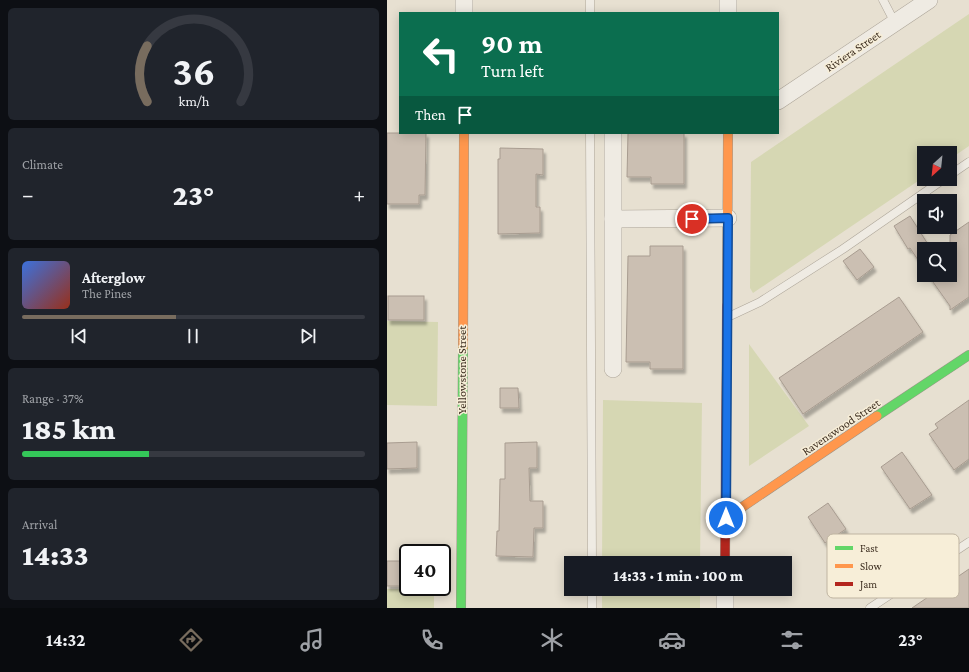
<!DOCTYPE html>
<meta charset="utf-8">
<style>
body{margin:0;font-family:"Crimson Pro",serif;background:#20242c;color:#f1f3f6;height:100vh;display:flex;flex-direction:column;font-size:15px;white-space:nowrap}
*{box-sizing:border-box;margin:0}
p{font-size:13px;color:#9ea1a6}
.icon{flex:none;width:22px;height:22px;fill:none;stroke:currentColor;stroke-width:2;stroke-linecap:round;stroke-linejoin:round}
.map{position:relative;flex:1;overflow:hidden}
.drawer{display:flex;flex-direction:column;gap:8px;padding:8px;background:#0d0f14;width:387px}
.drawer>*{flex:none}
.guide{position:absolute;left:12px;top:12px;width:380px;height:122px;border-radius:0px;box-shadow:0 2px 10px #0003;background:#0b6e4f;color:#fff;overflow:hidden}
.needle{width:26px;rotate:207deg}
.buttons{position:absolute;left:530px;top:146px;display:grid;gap:8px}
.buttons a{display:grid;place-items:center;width:40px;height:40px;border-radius:0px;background:#171b24;box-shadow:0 2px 10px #0003;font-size:20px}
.speed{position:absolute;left:12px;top:544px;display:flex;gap:8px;font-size:20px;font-weight:700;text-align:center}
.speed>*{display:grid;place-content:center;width:52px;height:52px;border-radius:50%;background:#171b24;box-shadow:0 2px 10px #0003;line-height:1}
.speed .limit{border:2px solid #111;border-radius:6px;background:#fff;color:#111}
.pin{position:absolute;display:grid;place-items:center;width:34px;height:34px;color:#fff;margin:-17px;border:2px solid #fff;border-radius:50%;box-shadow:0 1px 4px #0007}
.me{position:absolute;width:44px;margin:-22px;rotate:0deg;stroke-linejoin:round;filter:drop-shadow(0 0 3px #0008)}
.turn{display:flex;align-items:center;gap:14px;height:84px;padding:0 16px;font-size:18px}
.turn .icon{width:52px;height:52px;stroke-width:2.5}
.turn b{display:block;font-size:28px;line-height:34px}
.then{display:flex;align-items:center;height:38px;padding:0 16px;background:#0003;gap:8px;font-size:15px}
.big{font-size:30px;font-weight:800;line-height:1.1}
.drawer .tile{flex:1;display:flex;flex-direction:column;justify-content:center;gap:6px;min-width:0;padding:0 14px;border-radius:6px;background:#20242c}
.drawer .dial{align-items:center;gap:0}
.dial svg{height:104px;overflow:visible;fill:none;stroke:#363941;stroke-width:7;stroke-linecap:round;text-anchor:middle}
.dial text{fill:#f1f3f6;stroke:none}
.song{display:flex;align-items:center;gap:12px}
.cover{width:48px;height:48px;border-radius:6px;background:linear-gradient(135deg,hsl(220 70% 55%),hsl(10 70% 35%))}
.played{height:4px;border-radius:2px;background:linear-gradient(90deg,#786c5e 45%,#363941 45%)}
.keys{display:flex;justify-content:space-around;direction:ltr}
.heat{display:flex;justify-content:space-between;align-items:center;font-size:22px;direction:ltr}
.charge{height:6px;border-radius:3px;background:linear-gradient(90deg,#34c759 37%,#363941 0)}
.trip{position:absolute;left:177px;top:556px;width:228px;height:40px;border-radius:0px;background:#171b24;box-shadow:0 2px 10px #0003;font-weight:800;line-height:40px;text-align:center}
.menu{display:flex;height:64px;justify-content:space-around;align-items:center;background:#090b0e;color:#9ea1a6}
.menu .icon{width:28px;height:28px}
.menu .on{color:#786c5e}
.menu b{font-size:18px;color:#f1f3f6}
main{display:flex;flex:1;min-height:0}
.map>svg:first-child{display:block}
.green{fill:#d6d7b3}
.building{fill:#cbbfb2;stroke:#a89c90;filter:url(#shadow)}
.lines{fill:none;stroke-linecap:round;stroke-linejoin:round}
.lane-casing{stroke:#ada599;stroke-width:9}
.street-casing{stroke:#ada599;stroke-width:18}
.fast-casing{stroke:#9c958a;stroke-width:10}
.slow-casing{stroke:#9c958a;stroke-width:10}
.jam-casing{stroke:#9c958a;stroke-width:10}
.lane{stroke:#efebe3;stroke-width:8}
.street{stroke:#efebe3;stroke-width:17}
.fast{stroke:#63d668;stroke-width:9}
.slow{stroke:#ff974d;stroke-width:9}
.jam{stroke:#b3261e;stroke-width:9}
.route-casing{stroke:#114b97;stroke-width:10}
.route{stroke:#1a73e8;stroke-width:7}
.labels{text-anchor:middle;stroke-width:3;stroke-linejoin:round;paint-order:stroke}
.street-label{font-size:12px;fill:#3d2e20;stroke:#f7eed8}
.key{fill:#f7eed8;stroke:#bfb4a1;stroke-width:1}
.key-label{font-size:11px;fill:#3d2e20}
</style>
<main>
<section class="drawer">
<div class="tile dial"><svg viewBox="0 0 100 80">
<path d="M14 69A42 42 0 1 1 86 69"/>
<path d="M14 69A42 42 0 0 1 14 26" stroke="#786c5e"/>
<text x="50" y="56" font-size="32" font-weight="700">36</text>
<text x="50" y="72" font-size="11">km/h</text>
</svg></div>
<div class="tile"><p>Climate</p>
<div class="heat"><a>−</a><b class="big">23°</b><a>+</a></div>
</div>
<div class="tile">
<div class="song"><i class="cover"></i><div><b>Afterglow</b><p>The Pines</p></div></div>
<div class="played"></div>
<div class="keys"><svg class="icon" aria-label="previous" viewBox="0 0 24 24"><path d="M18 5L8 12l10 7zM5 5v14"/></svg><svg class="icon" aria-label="pause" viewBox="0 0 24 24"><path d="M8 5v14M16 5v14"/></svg><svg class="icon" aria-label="next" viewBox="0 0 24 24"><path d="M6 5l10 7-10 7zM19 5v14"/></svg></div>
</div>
<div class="tile"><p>Range · 37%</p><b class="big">185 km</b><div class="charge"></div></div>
<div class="tile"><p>Arrival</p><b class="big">14:33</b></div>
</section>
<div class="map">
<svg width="582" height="608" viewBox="0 0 582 608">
<defs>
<filter id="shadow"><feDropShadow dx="2.5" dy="4.5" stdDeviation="1" flood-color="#0004"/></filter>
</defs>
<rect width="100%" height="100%" fill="#e7e0d1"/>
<g class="green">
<polygon points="582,14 582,146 563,159 563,153 537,153 537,177 366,293 363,288 364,162"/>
<polygon points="0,321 51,322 50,406 0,405"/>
<polygon points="362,344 422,426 362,466"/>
<polygon points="216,400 315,403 313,563 215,563"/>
<rect x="0" y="589" width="47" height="19"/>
<rect x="215" y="589" width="98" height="19"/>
</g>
<g class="building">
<polygon points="0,133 39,133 38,195 32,195 32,204 0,204"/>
<polygon points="241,133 297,133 297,184 264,184 264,177 240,177"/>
<polygon points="113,148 156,149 156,175 149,174 149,207 153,207 153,233 111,234 111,159 113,159"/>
<polygon points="523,216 544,249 537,249 537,269 523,248 521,249 507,226"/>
<polygon points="582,222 582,297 563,310 563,306 541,275 561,275 563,279 563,235"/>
<polygon points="263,246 296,246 296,369 263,369 263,362 239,362 241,256 263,256"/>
<polygon points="473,249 487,267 470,280 456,261"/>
<rect x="1" y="296" width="36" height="24"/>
<polygon points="512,297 536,332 416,414 392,378"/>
<polygon points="113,388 131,388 132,408 113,408"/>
<polygon points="582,400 582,459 567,470 542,434 551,428 548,424"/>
<polygon points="30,442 30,468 0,469 0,443"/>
<polygon points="150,442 150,468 142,468 143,501 156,501 156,528 147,528 146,557 109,556 110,531 112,531 113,479 118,479 118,443"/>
<polygon points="515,452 545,495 523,509 494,467"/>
<polygon points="441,503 459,529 438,543 421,517"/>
<rect x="0" y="561" width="21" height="25"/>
<polygon points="582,569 582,608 525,608"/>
</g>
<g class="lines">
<g class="lane-casing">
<g id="lane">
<polyline points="203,0 203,13"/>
<polyline points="496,0 508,23"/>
<polyline points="203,133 205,563"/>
<polyline points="563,175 582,162"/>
<polyline points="341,317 373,302 456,249 557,179"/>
<polyline points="205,589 205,608"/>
<polyline points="483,608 582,542"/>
</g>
</g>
<g class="street-casing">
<g id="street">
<polyline points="341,0 341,13"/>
<polyline points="77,13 77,0"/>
<polyline points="391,101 542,0"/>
<polyline points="226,219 341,218"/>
<polyline points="226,369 226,133"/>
<polyline points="338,608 338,589"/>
</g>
</g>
<g class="fast-casing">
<g id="fast">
<polyline points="490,416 582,355"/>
<polyline points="74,608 76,348"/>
</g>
</g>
<g class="slow-casing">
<g id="slow">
<polyline points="340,305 341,133"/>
<polyline points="76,348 77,133"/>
<polyline points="339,518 490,416"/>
</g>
</g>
<g class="jam-casing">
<polyline id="jam" points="338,563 340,305"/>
</g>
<use href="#lane" class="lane"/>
<use href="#street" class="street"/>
<use href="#fast" class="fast"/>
<use href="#slow" class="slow"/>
<use href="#jam" class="jam"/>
</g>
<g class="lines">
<g class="route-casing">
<polyline id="route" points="305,219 341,218 339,518"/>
</g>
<use href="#route" class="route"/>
</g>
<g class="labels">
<g class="street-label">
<text transform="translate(466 51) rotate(-34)" y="4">Riviera Street</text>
<text transform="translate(75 370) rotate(-90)" y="4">Yellowstone Street</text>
<text transform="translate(454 427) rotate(-34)" y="4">Ravenswood Street</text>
</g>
</g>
<rect x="440" y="534" width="132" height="64" rx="6" class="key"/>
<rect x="448" y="546" width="18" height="4" fill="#63d668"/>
<rect x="448" y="564" width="18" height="4" fill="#ff974d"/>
<rect x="448" y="582" width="18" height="4" fill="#b3261e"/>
<g class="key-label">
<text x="473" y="552">Fast</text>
<text x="473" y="570">Slow</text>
<text x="473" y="588">Jam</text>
</g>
</svg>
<div class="buttons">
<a><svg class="needle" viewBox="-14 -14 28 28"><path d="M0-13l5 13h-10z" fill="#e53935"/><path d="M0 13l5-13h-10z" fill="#9ea1a6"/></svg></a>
<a><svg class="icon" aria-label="sound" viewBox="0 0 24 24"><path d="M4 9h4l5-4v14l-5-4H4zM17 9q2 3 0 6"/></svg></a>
<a><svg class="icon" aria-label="search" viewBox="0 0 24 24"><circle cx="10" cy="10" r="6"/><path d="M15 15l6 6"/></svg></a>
</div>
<div class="speed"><div class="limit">40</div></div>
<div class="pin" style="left:305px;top:219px;background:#d93025"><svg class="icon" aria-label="arrive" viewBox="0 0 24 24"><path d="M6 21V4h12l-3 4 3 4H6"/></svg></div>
<svg class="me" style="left:339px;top:518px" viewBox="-20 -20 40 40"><circle r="17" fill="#1a73e8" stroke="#fff" stroke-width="3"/><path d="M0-11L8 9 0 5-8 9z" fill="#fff"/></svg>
<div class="trip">14:33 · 1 min · 100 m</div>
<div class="guide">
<div class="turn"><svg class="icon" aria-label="left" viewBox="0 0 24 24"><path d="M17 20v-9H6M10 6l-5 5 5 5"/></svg><div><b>90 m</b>Turn left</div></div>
<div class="then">Then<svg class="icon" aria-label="arrive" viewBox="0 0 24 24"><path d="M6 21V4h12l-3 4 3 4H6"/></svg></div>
</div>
</div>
</main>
<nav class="menu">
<b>14:32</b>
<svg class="icon on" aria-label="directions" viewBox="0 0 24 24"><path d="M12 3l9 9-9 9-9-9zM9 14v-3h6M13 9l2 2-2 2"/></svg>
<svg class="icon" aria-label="music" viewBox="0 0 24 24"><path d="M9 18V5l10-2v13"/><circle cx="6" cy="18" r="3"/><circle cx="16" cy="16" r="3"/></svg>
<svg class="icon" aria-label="phone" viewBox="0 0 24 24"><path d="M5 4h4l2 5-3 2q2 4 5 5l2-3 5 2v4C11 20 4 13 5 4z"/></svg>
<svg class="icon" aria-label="climate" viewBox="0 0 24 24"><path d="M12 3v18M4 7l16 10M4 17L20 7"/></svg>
<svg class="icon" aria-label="car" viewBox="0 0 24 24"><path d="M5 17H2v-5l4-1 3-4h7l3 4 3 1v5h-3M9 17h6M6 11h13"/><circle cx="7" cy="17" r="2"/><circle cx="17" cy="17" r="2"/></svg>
<svg class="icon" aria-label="filters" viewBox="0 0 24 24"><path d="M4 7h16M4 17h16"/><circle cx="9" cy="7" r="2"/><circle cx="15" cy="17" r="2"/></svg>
<b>23°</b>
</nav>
